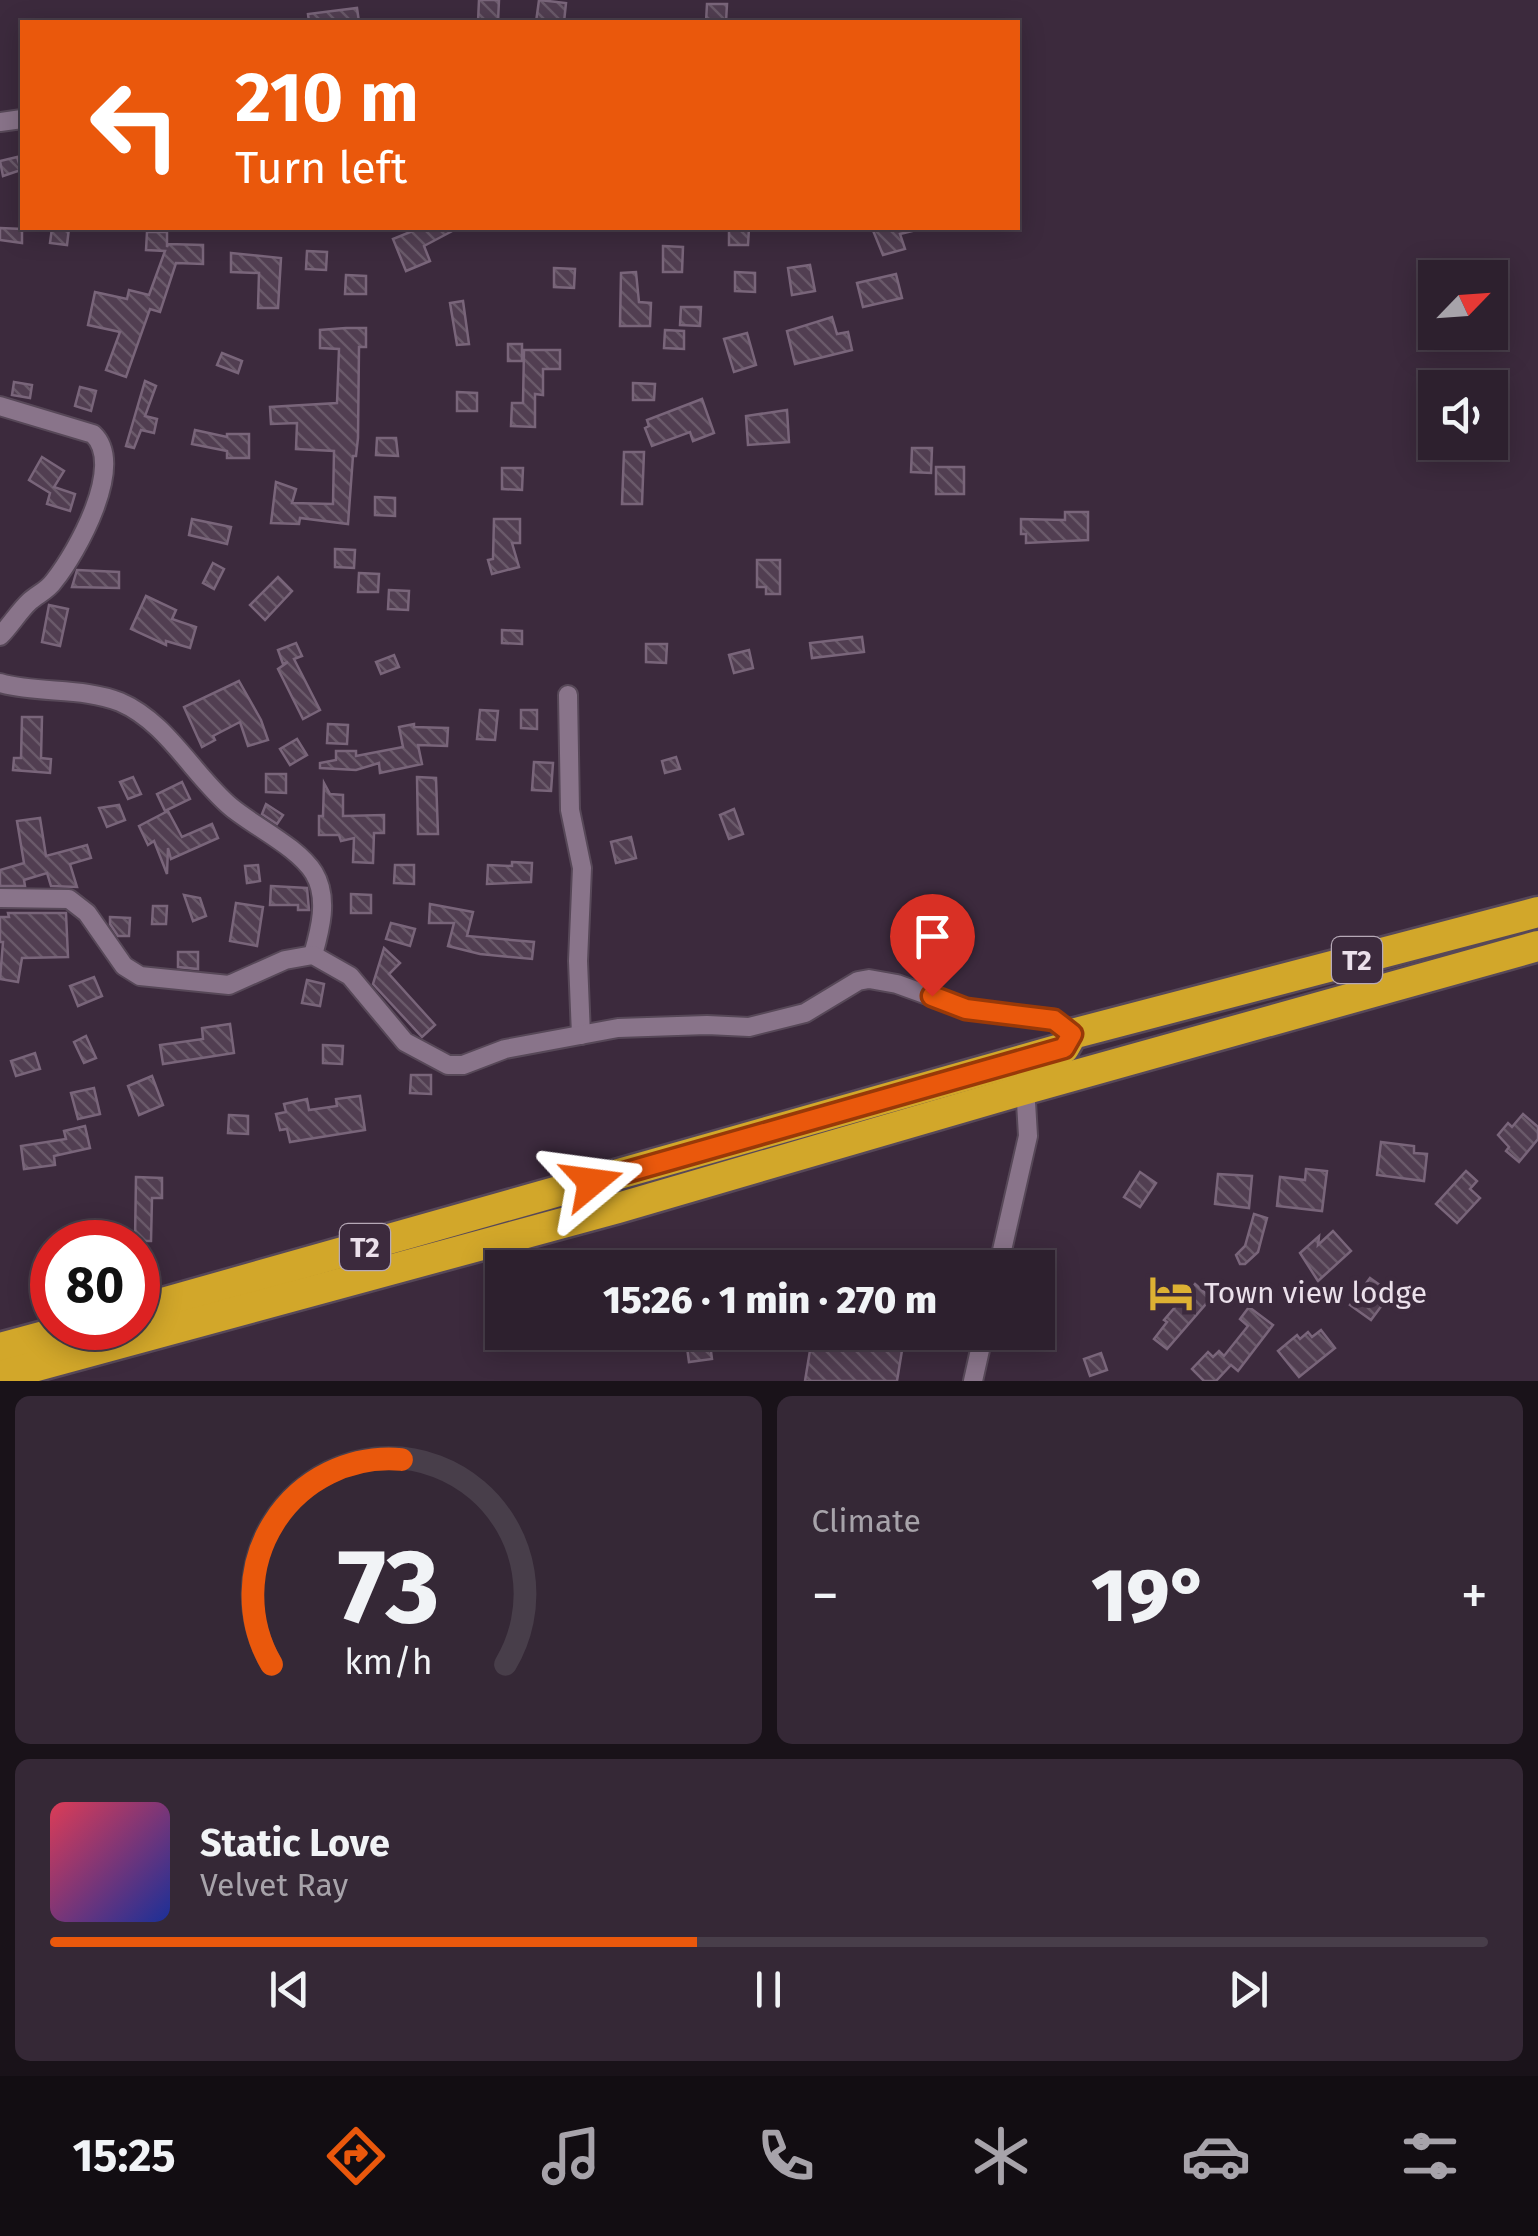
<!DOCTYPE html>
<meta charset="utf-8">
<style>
body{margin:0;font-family:"Fira Sans",sans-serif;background:#352836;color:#f1f3f6;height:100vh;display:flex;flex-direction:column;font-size:38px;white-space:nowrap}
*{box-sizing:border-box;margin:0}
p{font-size:32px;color:#a7a3aa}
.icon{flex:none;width:55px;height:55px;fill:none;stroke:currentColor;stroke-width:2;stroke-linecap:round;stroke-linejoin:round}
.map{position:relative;height:1381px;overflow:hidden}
.drawer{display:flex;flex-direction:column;gap:15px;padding:15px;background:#191219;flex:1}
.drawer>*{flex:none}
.top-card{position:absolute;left:20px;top:20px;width:1000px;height:210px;border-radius:0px;box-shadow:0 5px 25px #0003,0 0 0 2px #483e4a;background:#ea580c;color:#fff;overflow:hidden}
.needle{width:65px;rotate:65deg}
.controls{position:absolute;left:1418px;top:260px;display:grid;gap:20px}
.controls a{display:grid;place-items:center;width:90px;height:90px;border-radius:0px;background:#2d202e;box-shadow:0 5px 25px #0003,0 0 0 2px #483e4a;font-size:50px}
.speed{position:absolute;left:30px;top:1220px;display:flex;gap:20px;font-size:50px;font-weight:700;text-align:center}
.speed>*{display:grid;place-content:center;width:130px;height:130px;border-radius:50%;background:#2d202e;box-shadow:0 5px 25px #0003,0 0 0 2px #483e4a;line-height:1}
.speed .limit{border:15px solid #d22;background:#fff;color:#111}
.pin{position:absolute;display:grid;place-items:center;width:85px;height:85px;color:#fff;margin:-102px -42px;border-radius:50% 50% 50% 0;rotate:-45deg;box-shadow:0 0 10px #0007}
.pin .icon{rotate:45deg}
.me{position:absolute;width:110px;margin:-55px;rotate:74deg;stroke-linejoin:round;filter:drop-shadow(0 0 8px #0008)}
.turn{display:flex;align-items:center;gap:35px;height:210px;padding:0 50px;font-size:45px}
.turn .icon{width:130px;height:130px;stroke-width:2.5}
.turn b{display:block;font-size:70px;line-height:85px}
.big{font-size:75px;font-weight:800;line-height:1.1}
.drawer .tile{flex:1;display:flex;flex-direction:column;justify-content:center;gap:15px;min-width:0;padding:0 35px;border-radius:15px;background:#352836}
.drawer .dial{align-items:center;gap:0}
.dial svg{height:260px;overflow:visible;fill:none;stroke:#483e4a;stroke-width:7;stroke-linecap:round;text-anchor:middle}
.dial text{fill:#f1f3f6;stroke:none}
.song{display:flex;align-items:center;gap:30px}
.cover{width:120px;height:120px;border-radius:15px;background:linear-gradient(135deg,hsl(350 70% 55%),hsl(230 70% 35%))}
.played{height:10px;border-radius:5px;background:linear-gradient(90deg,#ea580c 45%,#483e4a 45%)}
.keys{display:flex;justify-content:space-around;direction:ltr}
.heat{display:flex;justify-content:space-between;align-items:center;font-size:55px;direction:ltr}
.drawer .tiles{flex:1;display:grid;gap:15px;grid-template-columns:1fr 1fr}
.tile:last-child{grid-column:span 2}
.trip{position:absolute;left:485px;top:1250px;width:570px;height:100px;border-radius:0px;background:#2d202e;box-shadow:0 5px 25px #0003,0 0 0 2px #483e4a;font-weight:800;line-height:100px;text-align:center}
.tabs{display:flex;height:160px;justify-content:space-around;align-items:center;background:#120d12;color:#a7a3aa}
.tabs .icon{width:70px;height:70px}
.tabs .selected{color:#ea580c}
.tabs b{font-size:45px;color:#f1f3f6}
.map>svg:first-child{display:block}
.building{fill:url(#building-back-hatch);stroke:#79657a;stroke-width:2.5}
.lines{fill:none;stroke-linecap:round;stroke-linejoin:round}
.street-casing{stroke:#574858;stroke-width:22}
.highway-casing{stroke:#574858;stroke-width:35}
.street{stroke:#89748a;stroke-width:18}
.highway{stroke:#d2a72a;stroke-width:30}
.route-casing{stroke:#983908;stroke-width:25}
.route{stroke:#ea580c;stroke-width:18}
.labels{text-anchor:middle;stroke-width:10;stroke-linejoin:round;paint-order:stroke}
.shield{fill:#3c2a3d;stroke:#b6a9b7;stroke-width:2.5}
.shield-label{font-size:28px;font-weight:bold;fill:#ebe0eb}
.poi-label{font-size:30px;fill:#ebe0eb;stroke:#3c2a3d;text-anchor:start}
</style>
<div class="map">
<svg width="1538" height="1381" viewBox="0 0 1538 1381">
<defs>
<pattern id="building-back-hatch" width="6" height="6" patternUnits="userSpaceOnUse" patternTransform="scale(2.5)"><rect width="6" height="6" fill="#513e51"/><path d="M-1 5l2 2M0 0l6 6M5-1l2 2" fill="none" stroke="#6a5a6a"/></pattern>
</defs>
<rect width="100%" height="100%" fill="#3c2a3d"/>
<g class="building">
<polygon points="479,0 499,0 498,22 478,22"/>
<polygon points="539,0 566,3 564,22 536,22"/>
<polygon points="707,4 727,4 726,22 706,22"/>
<polygon points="357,8 359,22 309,22 308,14"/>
<polygon points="17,157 21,170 3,176 0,161"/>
<polygon points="0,228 22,229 22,243 0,240"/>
<polygon points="52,228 69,228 67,245 50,243"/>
<polygon points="420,228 458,228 424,246 430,261 406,271 393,239"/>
<polygon points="729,228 749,228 748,245 729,245"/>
<polygon points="872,228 911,228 912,231 900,234 905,249 883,255"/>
<polygon points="147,232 167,232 167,247 168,244 203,245 203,264 176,263 160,312 150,309 126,377 106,370 120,332 88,325 95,292 127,299 129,290 149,295 165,251 146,250"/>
<polygon points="663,246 683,247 682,272 663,272"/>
<polygon points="307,251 327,252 326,270 306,269"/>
<polygon points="231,253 281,258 278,308 258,308 259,273 231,272"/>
<polygon points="810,265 815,291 792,295 788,268"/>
<polygon points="554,268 575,269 574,288 554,287"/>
<polygon points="636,272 639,302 651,303 650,326 620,326 621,273"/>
<polygon points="735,272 755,273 755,292 735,291"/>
<polygon points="896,274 902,298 863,307 857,283"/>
<polygon points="346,275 366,276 366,294 345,294"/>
<polygon points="463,301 469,344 457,345 450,303"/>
<polygon points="681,307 701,307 700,326 680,325"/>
<polygon points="832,317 837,334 848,332 852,350 795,364 787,331"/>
<polygon points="346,328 366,328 366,347 359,347 358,438 356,456 353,456 348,524 300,518 299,524 271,523 276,482 296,489 292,503 333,504 334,451 296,449 297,423 271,424 270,407 337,403 339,349 320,348 320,330"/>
<polygon points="665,330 684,331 684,349 664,348"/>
<polygon points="747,333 756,365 734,372 724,339"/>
<rect x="508" y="344" width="14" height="17"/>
<polygon points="524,350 560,350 560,369 543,369 543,395 535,394 535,427 511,426 512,403 523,403"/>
<polygon points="222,353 242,361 238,373 217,365"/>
<polygon points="145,381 156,386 145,416 157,419 154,433 141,430 134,448 126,446"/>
<polygon points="14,382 32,385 30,398 12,395"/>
<polygon points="633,383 655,384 654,400 633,400"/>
<polygon points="80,387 96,391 91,411 75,406"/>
<polygon points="457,392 477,393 477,411 457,411"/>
<polygon points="702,399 714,433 693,441 690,432 652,446 645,428 649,426 647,420"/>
<polygon points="787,410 789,442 748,445 746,416"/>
<polygon points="195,430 227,437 227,434 249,434 249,458 227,458 227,451 192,444"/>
<polygon points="377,438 396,438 398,456 376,455"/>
<polygon points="912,448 932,448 931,473 911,472"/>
<polygon points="624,452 644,452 642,504 622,504"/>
<polygon points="42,457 64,471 54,487 75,494 70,511 47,504 50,493 29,480"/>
<rect x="936" y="467" width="28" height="27"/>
<polygon points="502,468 523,468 522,490 502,489"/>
<polygon points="375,497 395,498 395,516 375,515"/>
<polygon points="1065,512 1088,512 1088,540 1026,543 1026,534 1021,534 1021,519 1065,520"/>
<polygon points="192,519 231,527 227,544 189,535"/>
<polygon points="494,519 520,519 520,543 512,543 519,567 492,574 488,560 493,559"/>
<polygon points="335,549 355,550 354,568 335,567"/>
<polygon points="757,560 780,560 780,594 766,594 766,587 757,587"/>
<polygon points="213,563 224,569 214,589 203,583"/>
<polygon points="77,570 119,572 119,588 72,587"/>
<polygon points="359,573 379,574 378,592 358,592"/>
<polygon points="278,577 292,591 265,620 250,605"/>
<polygon points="389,590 409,591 408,610 388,609"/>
<polygon points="146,596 176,610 172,619 196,627 190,648 166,641 166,645 131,629"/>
<polygon points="49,605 68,609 60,646 42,642"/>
<polygon points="502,630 522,631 522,644 502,643"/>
<polygon points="862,637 864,652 812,658 810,643"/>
<polygon points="296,643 302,656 294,659 320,710 303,719 278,669 288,662 283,664 278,650"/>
<polygon points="646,644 667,644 666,663 646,662"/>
<polygon points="749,650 753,668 734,673 729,655"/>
<polygon points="394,655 399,667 381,674 376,662"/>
<polygon points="239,681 261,720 268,740 248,746 240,722 213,736 215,740 202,747 184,707"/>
<polygon points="480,710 498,711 495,740 477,739"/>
<polygon points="521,710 537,710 537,729 521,728"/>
<polygon points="22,717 42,717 41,758 51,759 50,773 13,770 14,758 21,758"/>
<polygon points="328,724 348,725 347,744 327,743"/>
<polygon points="414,724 414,727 448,728 447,746 418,745 422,764 380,773 379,763 356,770 320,768 320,763 336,760 336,751 356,751 356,756 403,747 399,727"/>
<polygon points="297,739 307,755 290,765 280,749"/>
<polygon points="676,757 680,769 665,773 662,761"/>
<polygon points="534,762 553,763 551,791 532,790"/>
<polygon points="266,774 286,774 286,793 266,792"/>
<polygon points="133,777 141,794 128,799 120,782"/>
<polygon points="417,777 436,778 438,834 418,834"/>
<polygon points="182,782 190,799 165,811 157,794"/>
<polygon points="324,783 330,794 343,795 343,816 384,815 384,833 374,833 373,863 353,862 354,838 341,841 339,835 319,835 319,816 323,816"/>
<polygon points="266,804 283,815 277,824 262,814"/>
<polygon points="119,805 125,820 107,827 99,808"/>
<polygon points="734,809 743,834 729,839 720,815"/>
<polygon points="168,811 182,837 212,824 218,838 171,859 168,848 167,874 154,841 148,845 139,826"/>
<polygon points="40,818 46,856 87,845 91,858 70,864 77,887 51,886 47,873 24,880 25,886 0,886 0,870 24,863 17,821"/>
<polygon points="631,837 636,858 616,863 611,842"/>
<polygon points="512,862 532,863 531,882 487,884 488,865 512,866"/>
<polygon points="258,865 260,881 247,883 245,866"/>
<polygon points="395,865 414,865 414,884 394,883"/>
<polygon points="271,886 307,888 309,910 298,910 298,905 270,905"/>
<polygon points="351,894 371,895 371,913 351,913"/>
<polygon points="184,895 200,898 206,916 193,921"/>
<polygon points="236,903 263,907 257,946 230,941"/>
<polygon points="430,904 473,912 467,936 534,942 532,959 480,954 448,946 454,923 429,923"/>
<polygon points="153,906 167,906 166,924 152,924"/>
<polygon points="8,913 66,913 68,957 22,958 18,982 0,979 3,942 0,942 0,917 9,917"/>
<polygon points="110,917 130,918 129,936 118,936 110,924"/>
<polygon points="391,923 415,929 410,946 386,939"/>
<polygon points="384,948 400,963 389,974 435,1025 422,1037 373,984"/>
<polygon points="178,952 198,952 198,969 178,967"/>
<polygon points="94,977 102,996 78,1006 70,986"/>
<polygon points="307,980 324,984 320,1006 302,1003"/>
<polygon points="230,1024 234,1053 163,1064 160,1045 203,1039 202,1028"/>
<polygon points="86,1036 96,1058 84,1063 74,1042"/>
<polygon points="323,1045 343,1046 342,1064 323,1063"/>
<polygon points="35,1053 40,1069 16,1076 11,1061"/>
<polygon points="411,1075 431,1075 431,1094 410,1093"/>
<polygon points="152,1076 163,1105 139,1115 128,1086"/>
<polygon points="94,1088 100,1114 78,1119 71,1093"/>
<polygon points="360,1096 365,1130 290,1142 287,1129 280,1130 276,1114 286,1112 284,1104 307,1099 309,1110 337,1106 336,1099"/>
<polygon points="1523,1114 1538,1127 1538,1139 1519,1162 1506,1151 1509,1147 1498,1135 1508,1123 1512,1127"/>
<polygon points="229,1115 248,1116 248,1134 228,1133"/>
<polygon points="85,1126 90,1148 54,1156 55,1165 24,1169 21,1146 66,1139 64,1131"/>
<polygon points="1381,1142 1414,1146 1414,1153 1427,1154 1424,1181 1377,1175"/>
<polygon points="1306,1169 1327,1171 1322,1211 1277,1206 1280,1177 1305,1180"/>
<polygon points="1466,1171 1477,1181 1470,1189 1480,1198 1457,1223 1436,1204"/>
<polygon points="1140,1172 1156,1183 1140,1207 1124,1197"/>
<polygon points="1218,1174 1252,1176 1249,1208 1215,1204"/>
<polygon points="136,1177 162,1178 162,1198 152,1198 151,1241 135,1241"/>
<polygon points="1254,1214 1267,1218 1263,1233 1258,1252 1245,1264 1240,1264 1236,1255 1245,1246"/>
<polygon points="1333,1231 1351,1251 1318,1281 1300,1253 1319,1236 1318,1245"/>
<polygon points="827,1251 881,1261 880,1268 824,1268"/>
<polygon points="1370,1278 1391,1293 1371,1320 1350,1305"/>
<polygon points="1195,1284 1211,1298 1167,1349 1154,1339 1167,1322 1164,1320"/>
<polygon points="1249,1307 1273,1325 1238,1371 1231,1365 1216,1381 1204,1381 1192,1369 1208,1352 1213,1357 1219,1351 1224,1356 1248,1326 1240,1319"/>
<polygon points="1321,1330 1335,1348 1299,1377 1278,1351 1297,1335 1300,1339 1308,1332 1312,1337"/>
<polygon points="813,1332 905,1332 897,1381 805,1381"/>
<polygon points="709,1337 712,1359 689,1362 686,1340"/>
<polygon points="1101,1353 1107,1370 1090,1376 1084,1359"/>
</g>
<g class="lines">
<g class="street-casing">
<g id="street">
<polyline points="0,122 22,119"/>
<path d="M 0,406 L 93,434 C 126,465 77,552 54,581 C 48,590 38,594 30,601 C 19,611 11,625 0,636"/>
<path d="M 0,683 C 39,694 83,687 120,702 C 167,722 193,775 231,807 C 255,827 298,847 314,873 C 329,898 320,930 313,955"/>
<polyline points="568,695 570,810 582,868 578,961 581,1035"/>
<polyline points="0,898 69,899 87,913 124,966 140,976 229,985 285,960 313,955 350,976 405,1042 448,1065 463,1065 505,1049 618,1028 707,1025 749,1027 805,1013 858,981 869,979 897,984 966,1009 1054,1019 1072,1034"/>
<polyline points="998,1268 1028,1136 1025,1085"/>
<polyline points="973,1381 984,1332"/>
</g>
</g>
<g class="highway-casing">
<g id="highway">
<polyline points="138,1310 1064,1048 1072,1034 1538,912"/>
<polyline points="0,1348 74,1328"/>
<polyline points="0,1376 618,1208 1026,1089 1538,946"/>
</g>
</g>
<use href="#street" class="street"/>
<use href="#highway" class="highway"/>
</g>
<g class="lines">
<g class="route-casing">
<polyline id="route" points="592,1182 1064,1048 1072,1034 1054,1020 966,1009 932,996"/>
</g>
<use href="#route" class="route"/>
</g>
<defs>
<g id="hotel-bare" transform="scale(3.45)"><path d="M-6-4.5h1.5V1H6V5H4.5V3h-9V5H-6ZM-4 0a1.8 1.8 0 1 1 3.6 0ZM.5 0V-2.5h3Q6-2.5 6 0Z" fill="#ddb133" stroke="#3c2a3d" stroke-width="2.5" paint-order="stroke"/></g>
</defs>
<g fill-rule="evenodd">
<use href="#hotel-bare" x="1171" y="1293"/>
</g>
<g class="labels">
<g class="shield">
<rect x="1332" y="937" width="50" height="46" rx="8"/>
<rect x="340" y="1224" width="50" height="46" rx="8"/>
</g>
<g class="shield-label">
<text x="1357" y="970">T2</text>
<text x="365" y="1257">T2</text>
</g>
<g class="poi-label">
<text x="1204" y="1303">Town view lodge</text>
</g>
</g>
</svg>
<div class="controls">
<a><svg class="needle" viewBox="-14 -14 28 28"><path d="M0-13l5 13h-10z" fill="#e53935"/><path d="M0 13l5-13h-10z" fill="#a7a3aa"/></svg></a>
<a><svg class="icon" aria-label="sound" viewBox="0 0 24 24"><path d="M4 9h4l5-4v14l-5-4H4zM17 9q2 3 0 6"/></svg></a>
</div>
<div class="speed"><div class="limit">80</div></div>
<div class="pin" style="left:932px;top:996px;background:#d93025"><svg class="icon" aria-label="arrive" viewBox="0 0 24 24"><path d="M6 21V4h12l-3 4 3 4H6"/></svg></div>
<svg class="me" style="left:592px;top:1182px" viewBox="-20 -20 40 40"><path d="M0-17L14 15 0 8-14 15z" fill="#ea580c" stroke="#fff" stroke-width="4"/></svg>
<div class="trip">15:26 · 1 min · 270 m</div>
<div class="top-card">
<div class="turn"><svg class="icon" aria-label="left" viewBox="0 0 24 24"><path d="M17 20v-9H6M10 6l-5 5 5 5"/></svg><div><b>210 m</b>Turn left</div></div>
</div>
</div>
<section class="drawer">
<div class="tiles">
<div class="tile dial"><svg viewBox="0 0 100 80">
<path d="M14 69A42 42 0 1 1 86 69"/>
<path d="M14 69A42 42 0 0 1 54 6" stroke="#ea580c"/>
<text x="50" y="56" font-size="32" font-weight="700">73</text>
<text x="50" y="72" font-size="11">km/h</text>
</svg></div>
<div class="tile"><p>Climate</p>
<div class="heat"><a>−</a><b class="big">19°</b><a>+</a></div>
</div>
<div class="tile">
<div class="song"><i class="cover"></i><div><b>Static Love</b><p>Velvet Ray</p></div></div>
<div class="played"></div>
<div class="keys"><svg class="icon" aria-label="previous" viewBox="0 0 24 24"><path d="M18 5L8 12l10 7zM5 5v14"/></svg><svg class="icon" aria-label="pause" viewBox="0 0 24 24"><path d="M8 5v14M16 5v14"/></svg><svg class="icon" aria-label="next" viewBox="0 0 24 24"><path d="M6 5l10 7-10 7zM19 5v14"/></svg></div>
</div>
</div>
</section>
<nav class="tabs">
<b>15:25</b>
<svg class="icon selected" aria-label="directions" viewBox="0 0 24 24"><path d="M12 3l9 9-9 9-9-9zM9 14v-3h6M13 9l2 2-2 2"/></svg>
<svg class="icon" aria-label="music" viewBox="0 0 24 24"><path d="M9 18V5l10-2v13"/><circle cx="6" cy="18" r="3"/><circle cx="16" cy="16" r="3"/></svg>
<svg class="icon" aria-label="phone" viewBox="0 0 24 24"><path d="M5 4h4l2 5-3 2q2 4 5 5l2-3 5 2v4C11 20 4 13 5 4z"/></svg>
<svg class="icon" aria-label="climate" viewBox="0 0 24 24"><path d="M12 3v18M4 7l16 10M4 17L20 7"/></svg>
<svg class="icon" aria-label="car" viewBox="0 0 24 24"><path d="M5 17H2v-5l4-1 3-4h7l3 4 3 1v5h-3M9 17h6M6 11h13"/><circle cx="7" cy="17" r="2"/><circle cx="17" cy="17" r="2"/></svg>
<svg class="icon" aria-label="filters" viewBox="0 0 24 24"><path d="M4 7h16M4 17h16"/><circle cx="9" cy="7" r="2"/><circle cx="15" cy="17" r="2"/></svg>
</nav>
